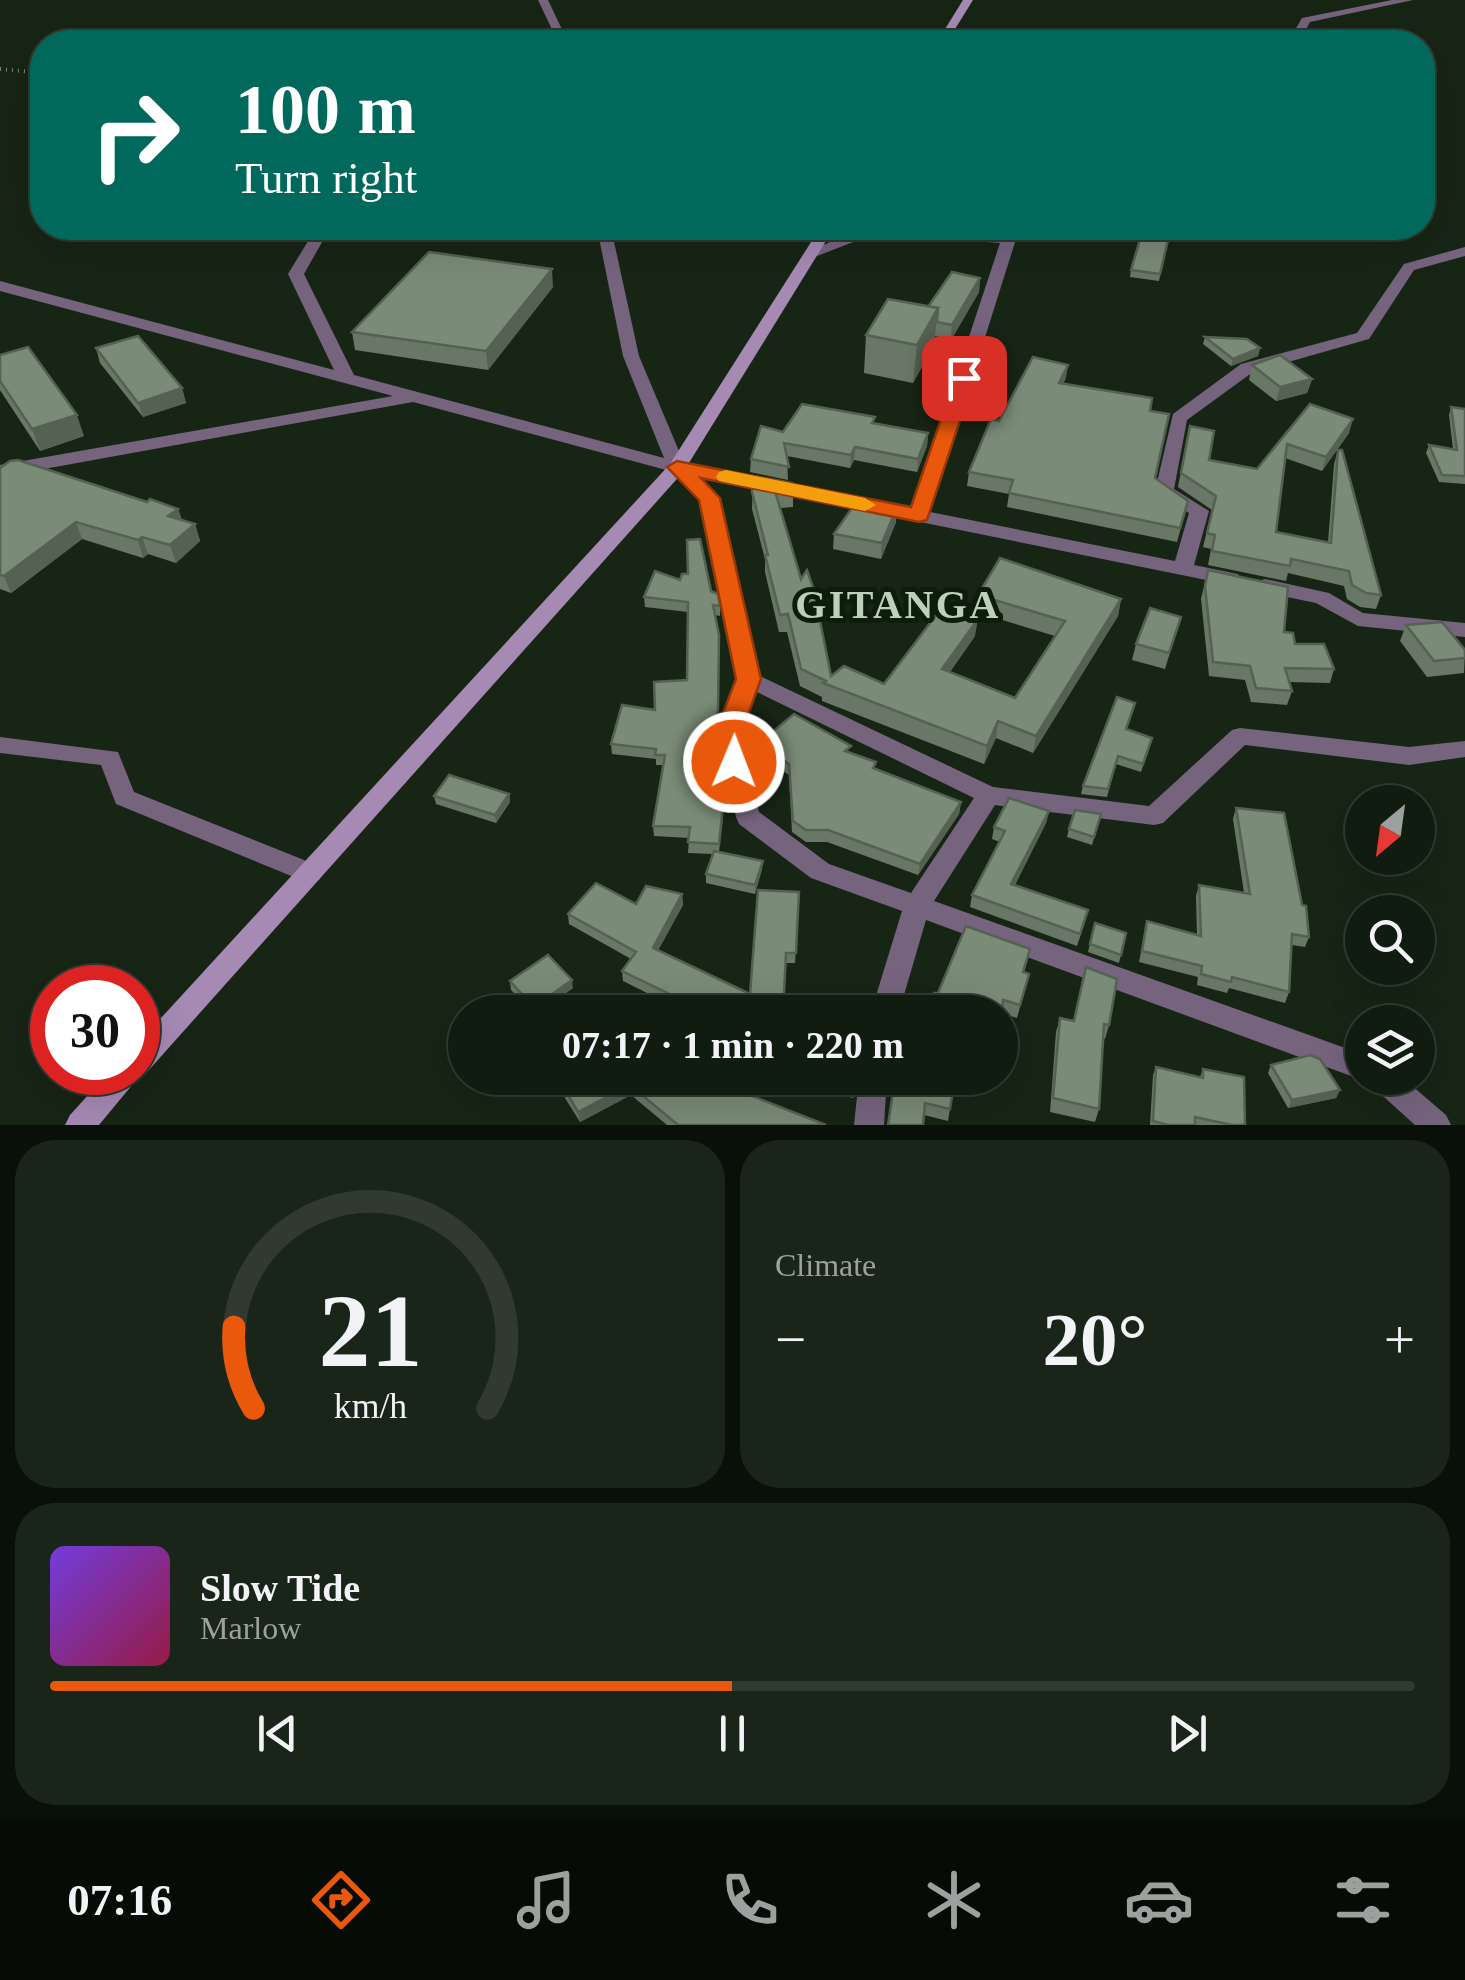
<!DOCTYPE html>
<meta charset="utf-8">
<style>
body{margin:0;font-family:"Times New Roman",serif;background:#1a2519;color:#f1f3f6;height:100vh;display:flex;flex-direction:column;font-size:38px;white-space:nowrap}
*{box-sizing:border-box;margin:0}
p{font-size:32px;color:#9ca19f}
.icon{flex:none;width:55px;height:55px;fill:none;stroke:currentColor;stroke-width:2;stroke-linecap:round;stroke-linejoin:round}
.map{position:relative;height:1125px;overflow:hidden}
.details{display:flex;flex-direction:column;gap:15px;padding:15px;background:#090f09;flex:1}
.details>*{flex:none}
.banner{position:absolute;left:30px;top:30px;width:1405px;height:210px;border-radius:40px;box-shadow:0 10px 40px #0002,0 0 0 2px #303a30;background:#00695c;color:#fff;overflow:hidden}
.needle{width:65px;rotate:209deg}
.fabs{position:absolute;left:1345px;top:785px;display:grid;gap:20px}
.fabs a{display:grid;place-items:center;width:90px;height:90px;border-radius:50%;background:#111c10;box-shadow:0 10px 40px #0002,0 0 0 2px #303a30;font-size:50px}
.speed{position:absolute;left:30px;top:965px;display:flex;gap:20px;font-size:50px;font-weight:700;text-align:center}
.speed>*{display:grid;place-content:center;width:130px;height:130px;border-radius:50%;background:#111c10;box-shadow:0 10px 40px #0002,0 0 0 2px #303a30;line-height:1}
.speed .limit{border:15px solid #d22;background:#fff;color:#111}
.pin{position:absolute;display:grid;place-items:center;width:85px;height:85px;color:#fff;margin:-42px;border-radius:20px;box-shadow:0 5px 15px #0006}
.me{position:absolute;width:110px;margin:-55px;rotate:1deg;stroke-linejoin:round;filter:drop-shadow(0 0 8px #0008)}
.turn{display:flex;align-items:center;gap:35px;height:210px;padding:0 40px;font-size:45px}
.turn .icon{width:130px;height:130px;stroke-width:2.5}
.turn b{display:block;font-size:70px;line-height:85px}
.big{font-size:75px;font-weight:800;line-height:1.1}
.details .tile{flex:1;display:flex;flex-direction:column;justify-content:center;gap:15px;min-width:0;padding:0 35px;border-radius:40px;background:#1a2519}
.details .dial{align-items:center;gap:0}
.dial svg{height:260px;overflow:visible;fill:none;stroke:#303a30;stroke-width:7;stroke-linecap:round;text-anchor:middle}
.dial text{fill:#f1f3f6;stroke:none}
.song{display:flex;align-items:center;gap:30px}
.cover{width:120px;height:120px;border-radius:15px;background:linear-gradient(135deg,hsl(260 70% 55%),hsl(340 70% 35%))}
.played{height:10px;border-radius:5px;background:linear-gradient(90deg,#ea580c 50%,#303a30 50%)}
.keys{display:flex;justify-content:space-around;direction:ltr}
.heat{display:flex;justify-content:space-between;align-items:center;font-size:55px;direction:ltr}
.details .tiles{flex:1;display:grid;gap:15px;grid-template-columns:1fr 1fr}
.tile:last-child{grid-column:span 2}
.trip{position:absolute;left:448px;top:995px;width:570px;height:100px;border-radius:50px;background:#111c10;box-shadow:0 10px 40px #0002,0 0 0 2px #303a30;font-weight:800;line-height:100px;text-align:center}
.tabs{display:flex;height:160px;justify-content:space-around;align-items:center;background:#070b06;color:#9ca19f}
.tabs .icon{width:70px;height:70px}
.tabs .on{color:#ea580c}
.tabs b{font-size:45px;color:#f1f3f6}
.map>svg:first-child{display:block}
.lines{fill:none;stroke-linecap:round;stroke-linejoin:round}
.path{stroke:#7e8a7c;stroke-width:4;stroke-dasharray:1 5;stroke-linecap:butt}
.minor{fill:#76647e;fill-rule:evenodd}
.secondary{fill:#a68ab4;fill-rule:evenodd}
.wall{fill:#697866}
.shaded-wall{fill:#556153}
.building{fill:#7a8b77;stroke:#556153;stroke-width:2.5}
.route{fill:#ea580c;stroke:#983908;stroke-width:2.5}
.slow{fill:#f59e0b}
.labels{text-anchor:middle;stroke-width:10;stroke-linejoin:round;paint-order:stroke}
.district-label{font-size:40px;font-weight:bold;letter-spacing:2.5px;fill:#bed0bb;stroke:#0e1c0c}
</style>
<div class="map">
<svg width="1465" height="1125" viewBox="0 0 1465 1125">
<rect width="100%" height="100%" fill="#172515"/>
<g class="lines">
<polyline class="path" points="0,69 42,73"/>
<g class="minor">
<polygon points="538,0 548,0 568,42 558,42"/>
<polygon points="1392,0 1413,0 1310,22 1299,42 1288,42 1302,18"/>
<path d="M 316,228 L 330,228 L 304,274 L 354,375 L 664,458 L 623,356 L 597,228 L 611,228 L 639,356 L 684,463 L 912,509 L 1000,243 L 874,234 L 817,256 L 812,257 L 805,253 L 853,232 L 848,228 L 909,228 L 1014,236 L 1016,239 L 930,512 L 1175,561 L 1189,513 L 1155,491 L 1173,414 L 1241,364 L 1357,333 L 1404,264 L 1465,247 L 1465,256 L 1414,270 L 1369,339 L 1253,372 L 1187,420 L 1174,489 L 1209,511 L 1194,565 L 1238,574 L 1241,579 L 1238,584 L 1231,585 L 698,477 L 718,498 L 758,675 L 993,787 L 1149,806 L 1232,730 L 1240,728 L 1409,747 L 1465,741 L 1465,757 L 1409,765 L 1245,745 L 1163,823 L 1154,825 L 995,805 L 934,901 L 1362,1054 L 1362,1078 L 1368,1078 L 1362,1080 L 926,920 L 899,1012 L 871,1012 L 902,911 L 811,878 L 739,824 L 736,817 L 717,734 L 737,679 L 700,500 L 670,471 L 413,402 L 0,477 L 0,465 L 393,396 L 0,291 L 0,281 L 334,370 L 288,274 ZM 755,691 L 974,798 L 911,893 L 829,864 L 759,812 L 739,734 Z"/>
<polygon points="1265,579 1329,593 1363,613 1465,623 1465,637 1358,626 1316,603 1258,591 1255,586 1258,581"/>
<polygon points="0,737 118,752 134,792 319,866 323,873 319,880 310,883 301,880 116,804 101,765 0,753"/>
<polygon points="859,1078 887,1078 884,1125 854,1125"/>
<polygon points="1369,1078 1403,1078 1446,1115 1451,1125 1415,1125 1373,1087"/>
</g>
<g class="secondary">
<polygon points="963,0 973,0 947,42 937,42"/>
<polygon points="820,228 834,228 684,471 148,1071 142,1073 99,1125 65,1125 70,1115 109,1072 138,1072 138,1043 670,464"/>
</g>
</g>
<g class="wall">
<polygon points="1168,240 1159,281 1130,277 1131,270"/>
<polygon points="980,278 979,292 951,340 935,336 934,345 913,383 864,373 866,335 928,307"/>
<polygon points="553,287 488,370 355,350 352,332"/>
<polygon points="1205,337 1260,348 1258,356 1231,366 1203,344"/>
<polygon points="96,348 182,388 186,403 143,417 100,363"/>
<polygon points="0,355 84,436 40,451 0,390"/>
<polygon points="1068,365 1063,384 1150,411 1155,478 1188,501 1177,542 1007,507 1009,494 967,486 969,472 999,421"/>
<polygon points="1252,365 1312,379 1307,393 1276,401 1249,380"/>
<polygon points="1310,404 1349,433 1322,471 1285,458 1276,532 1328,543 1334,464 1338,450 1381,595 1376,609 1360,607 1347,599 1344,586 1288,573 1286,581 1208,565 1211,549 1203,547 1212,510 1178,487 1190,426 1209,460 1257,469"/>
<polygon points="1451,407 1465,409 1465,484 1439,482 1426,453 1429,445 1453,449 1449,415"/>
<polygon points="874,423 928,433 927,446 917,472 854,460 850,468 787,456 788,480 750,472 751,459 783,432"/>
<polygon points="0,468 178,509 182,520 195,524 200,541 176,563 148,554 143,558 82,539 11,593 0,589"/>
<polygon points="753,476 793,491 793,507 780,508 801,579 821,611 820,623 831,676 884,684 975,636 950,672 1015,698 1055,636 976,612 978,595 1121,599 1118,616 1033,753 996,738 984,764 822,701 822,697 800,686 787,632 779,632 765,572 765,559 752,509"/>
<polygon points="896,522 881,559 833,549 834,534"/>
<polygon points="1208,570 1284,632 1295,644 1334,669 1330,683 1289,682 1292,691 1287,705 1251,702 1245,680 1209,676 1201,599"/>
<polygon points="711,591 720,606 720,616 715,615 718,720 714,732 724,806 719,852 762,869 755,894 706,883 706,874 713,854 688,853 689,838 654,836 653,826 663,765 656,765 656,759 612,754 611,744 655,710 687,680 688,612 645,607 644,597"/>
<polygon points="1181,617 1165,669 1132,660 1136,644"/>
<polygon points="1406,625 1465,650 1464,673 1427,677 1400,641"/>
<polygon points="1127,730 1150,746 1141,772 1116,764 1107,797 1081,794 1083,786"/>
<polygon points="758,744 850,753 875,769 961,802 959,814 918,875 827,842 806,842 792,832 789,775 758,756"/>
<polygon points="509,794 510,802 496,823 436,804 434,796"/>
<polygon points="1236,808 1302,905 1309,937 1305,947 1292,945 1289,992 1285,1003 1229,988 1227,993 1197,985 1198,977 1139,962 1147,921 1197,935 1196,896 1199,885 1244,893 1233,819"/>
<polygon points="1049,811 1046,823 1015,885 1085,922 1077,946 970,907 972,895 1000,842 992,839 994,827"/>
<polygon points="1101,814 1092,845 1067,837 1069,829"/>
<polygon points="799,892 795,963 786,963 783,1012 679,1009 623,981 622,971 631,959 569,924 568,914 636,904 682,894 683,905 658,950 750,994"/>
<polygon points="1095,923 1126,933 1119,963 1088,952"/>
<polygon points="1030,949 1024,973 1029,974 1017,1018 938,993"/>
<polygon points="510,981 573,988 539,1012 533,1012 511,990"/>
<polygon points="1060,1018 1109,1025 1105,1039 1103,1038 1099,1109 1095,1122 1050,1112 1056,1032"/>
<polygon points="1271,1065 1340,1090 1336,1098 1288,1108 1268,1073"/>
<polygon points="1156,1067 1200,1077 1203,1069 1245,1125 1150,1125 1153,1075"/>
<polygon points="707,1078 826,1125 667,1125 631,1095 580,1122 565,1098 564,1088"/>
<polygon points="770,1078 856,1078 853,1098"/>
<polygon points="955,1078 948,1121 924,1115 888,1125"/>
<polygon points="961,1078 995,1078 994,1084"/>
</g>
<g class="shaded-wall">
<polygon points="552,269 553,287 488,370 486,351"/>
<polygon points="980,278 979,292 951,340 952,325"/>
<polygon points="938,308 934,345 913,383 917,345"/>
<polygon points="1260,348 1258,356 1231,366 1233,359"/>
<polygon points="1068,365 1066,378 1057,397 1059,383"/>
<polygon points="1312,379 1307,393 1276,401 1280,387"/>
<polygon points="182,388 186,403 143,417 138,403"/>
<polygon points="77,415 84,436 40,451 32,429"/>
<polygon points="1353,419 1349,433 1322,471 1326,457"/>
<polygon points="928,433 927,446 917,472 918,459"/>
<polygon points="855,447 854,460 850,468 851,455"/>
<polygon points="897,507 896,522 881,559 882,543"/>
<polygon points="178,509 183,526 168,516"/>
<polygon points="76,522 82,539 11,593 4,576"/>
<polygon points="195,524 200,541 176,563 170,545"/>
<polygon points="142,537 148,554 143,558 138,540"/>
<polygon points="1121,599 1118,616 1033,753 1036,736"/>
<polygon points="978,619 975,636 940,686 942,669"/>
<polygon points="998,721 996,738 984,764 987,746"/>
<polygon points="509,794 510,802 496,823 495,815"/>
<polygon points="961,802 959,814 918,875 920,864"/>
<polygon points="1049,811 1046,823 1009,896 1011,884"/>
<polygon points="763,861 762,869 755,894 755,885"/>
<polygon points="682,894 683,905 654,958 653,948"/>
<polygon points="572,980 573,988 539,1012 535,1012 534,1007"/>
<polygon points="630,1085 631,1095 580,1122 578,1112"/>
<polygon points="1340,1090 1336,1098 1288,1108 1292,1100"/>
</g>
<g class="building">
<polygon points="1141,236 1168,240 1160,274 1131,270"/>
<polygon points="429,252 552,269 486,351 352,332"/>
<polygon points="952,272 980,278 952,325 937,322 938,308 928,307"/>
<polygon points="888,299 938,308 917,345 866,335"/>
<polygon points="138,336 182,388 138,403 96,348"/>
<polygon points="1205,337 1247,339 1260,348 1233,359"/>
<polygon points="28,347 77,415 32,429 0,381 0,355"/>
<polygon points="1280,355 1312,379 1280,387 1252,365"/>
<polygon points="1033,357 1068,365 1059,383 1152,398 1150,411 1169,414 1155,478 1188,501 1180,528 1009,493 1013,480 969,472 991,419 999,421"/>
<polygon points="802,404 875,417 872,423 928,433 918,459 855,447 851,455 784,443 789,467 751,459 761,426 783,432"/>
<polygon points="1310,404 1353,419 1326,457 1287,444 1276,532 1331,543 1338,450 1342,450 1381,595 1366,593 1352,585 1349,571 1291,559 1290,566 1212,551 1215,535 1207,533 1216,496 1181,473 1190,426 1214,431 1209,460 1257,469"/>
<polygon points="1451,407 1465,409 1465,476 1442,475 1429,445 1457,450"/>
<polygon points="18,460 147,502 150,499 178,509 168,516 195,524 170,545 142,537 138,540 76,522 4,576 0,575 0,468 10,461"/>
<polygon points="753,476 792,483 793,491 775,491 801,579 807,570 821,611 818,611 831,676 844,666 884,684 943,606 978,619 942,669 1015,698 1065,621 978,595 1000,558 1121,599 1036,736 998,721 987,746 823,683 826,681 801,669 788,614 780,615 765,555 768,555 752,492"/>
<polygon points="859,498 897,507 882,543 834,534"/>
<polygon points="700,539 711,591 718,594 720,606 713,605 719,635 718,710 713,725 724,796 719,844 688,842 690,827 653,826 665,755 655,755 656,749 611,744 622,705 655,710 654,682 687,680 688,602 644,597 655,571 680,580 682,574 688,574 687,540"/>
<polygon points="1208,570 1288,587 1284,632 1293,633 1295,644 1324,644 1334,669 1285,668 1292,691 1256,688 1250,666 1213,662 1205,586"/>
<polygon points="1150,608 1181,617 1169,653 1136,644"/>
<polygon points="1442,622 1465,650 1465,658 1434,661 1406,625"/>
<polygon points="1117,697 1135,703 1126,729 1152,738 1143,764 1118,756 1108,789 1083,786"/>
<polygon points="794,714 851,746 845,751 876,762 873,768 961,802 920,864 828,830 806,830 793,821 789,764 758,744"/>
<polygon points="449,775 509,794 495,815 434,796"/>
<polygon points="1009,798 1049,811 1011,884 1088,910 1080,934 972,895 1005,831 994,827"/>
<polygon points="1236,808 1284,813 1302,905 1306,906 1309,937 1292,934 1289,992 1232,977 1231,982 1201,974 1202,966 1142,951 1147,921 1201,936 1199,885 1250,894"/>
<polygon points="1075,810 1101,814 1094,837 1069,829"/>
<polygon points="714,851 763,861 755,885 706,874"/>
<polygon points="596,883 636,904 646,886 682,894 653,948 750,994 758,890 799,892 796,953 786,953 783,1012 674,1012 688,1003 622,971 636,952 568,914"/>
<polygon points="1095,923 1126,933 1121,955 1090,944"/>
<polygon points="966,926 1030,949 1023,972 1029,974 1020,1005 1003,1000 1000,1033 1000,1012 932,1012 934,993 938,993"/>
<polygon points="548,955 572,980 534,1007 510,981"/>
<polygon points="1086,967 1117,979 1109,1025 1104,1024 1099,1109 1053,1098 1060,1018 1074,1021"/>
<polygon points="1310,1055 1320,1059 1340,1090 1292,1100 1271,1065"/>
<polygon points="1156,1067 1203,1078 1203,1069 1244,1077 1245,1125 1232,1125 1195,1117 1195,1125 1168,1125 1153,1121"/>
<polygon points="584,1078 706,1078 826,1125 678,1125 630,1085 578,1112 564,1088"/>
<polygon points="811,1078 855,1078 854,1088"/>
<polygon points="895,1078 955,1078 950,1109 925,1103 923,1125 888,1125"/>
</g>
<polygon class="route" points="964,372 974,378 927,520 919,522 701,478 720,498 761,679 741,734 748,762 744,769 725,769 715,734 736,679 699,500 667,467 677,461 911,507 955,378"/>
<polygon class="slow" points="726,470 865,498 876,505 865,511 719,481 716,477 719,472"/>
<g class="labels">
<g class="district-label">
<text x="898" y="618">GITANGA</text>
</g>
</g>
</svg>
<div class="fabs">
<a><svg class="needle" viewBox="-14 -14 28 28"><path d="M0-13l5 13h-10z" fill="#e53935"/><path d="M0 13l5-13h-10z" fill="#9ca19f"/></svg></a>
<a><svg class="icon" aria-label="search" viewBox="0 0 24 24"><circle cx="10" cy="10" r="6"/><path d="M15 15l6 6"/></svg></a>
<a><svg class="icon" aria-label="layers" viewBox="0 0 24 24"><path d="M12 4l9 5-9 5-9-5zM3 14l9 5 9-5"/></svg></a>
</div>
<div class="speed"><div class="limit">30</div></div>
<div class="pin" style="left:964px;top:378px;background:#d93025"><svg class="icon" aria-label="arrive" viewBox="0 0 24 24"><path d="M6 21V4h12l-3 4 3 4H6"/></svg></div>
<svg class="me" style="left:734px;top:762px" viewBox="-20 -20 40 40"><circle r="17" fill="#ea580c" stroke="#fff" stroke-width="3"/><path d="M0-11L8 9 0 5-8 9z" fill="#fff"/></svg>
<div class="trip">07:17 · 1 min · 220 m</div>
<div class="banner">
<div class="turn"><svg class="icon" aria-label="right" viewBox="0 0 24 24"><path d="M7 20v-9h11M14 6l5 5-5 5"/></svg><div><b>100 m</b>Turn right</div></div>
</div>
</div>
<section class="details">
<div class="tiles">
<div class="tile dial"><svg viewBox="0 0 100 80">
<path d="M14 69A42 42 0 1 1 86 69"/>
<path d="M14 69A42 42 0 0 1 8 44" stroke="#ea580c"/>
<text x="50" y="56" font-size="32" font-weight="700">21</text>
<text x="50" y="72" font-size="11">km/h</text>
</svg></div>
<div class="tile"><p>Climate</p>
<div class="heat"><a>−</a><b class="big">20°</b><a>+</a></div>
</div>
<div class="tile">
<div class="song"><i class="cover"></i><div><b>Slow Tide</b><p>Marlow</p></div></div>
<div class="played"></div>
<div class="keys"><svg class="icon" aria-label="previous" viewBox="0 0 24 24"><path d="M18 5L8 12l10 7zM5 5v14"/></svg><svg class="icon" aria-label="pause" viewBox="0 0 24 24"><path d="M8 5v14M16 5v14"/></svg><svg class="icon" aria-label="next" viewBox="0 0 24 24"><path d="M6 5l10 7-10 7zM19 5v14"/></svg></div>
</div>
</div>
</section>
<nav class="tabs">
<b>07:16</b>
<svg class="icon on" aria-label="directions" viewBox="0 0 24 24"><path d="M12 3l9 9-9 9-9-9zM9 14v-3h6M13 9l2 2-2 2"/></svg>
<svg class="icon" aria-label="music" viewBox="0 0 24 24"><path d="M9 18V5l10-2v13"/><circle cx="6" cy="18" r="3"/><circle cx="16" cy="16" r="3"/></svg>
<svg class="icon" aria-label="phone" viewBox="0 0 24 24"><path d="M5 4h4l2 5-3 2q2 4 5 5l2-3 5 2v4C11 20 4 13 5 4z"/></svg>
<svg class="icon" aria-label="climate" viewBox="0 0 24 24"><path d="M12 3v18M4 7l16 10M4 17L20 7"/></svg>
<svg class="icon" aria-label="car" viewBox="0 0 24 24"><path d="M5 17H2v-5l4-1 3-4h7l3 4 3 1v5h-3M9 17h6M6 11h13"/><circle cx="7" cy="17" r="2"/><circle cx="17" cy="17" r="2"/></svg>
<svg class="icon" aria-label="filters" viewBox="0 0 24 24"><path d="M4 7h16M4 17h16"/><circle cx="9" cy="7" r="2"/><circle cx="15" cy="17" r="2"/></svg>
</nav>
